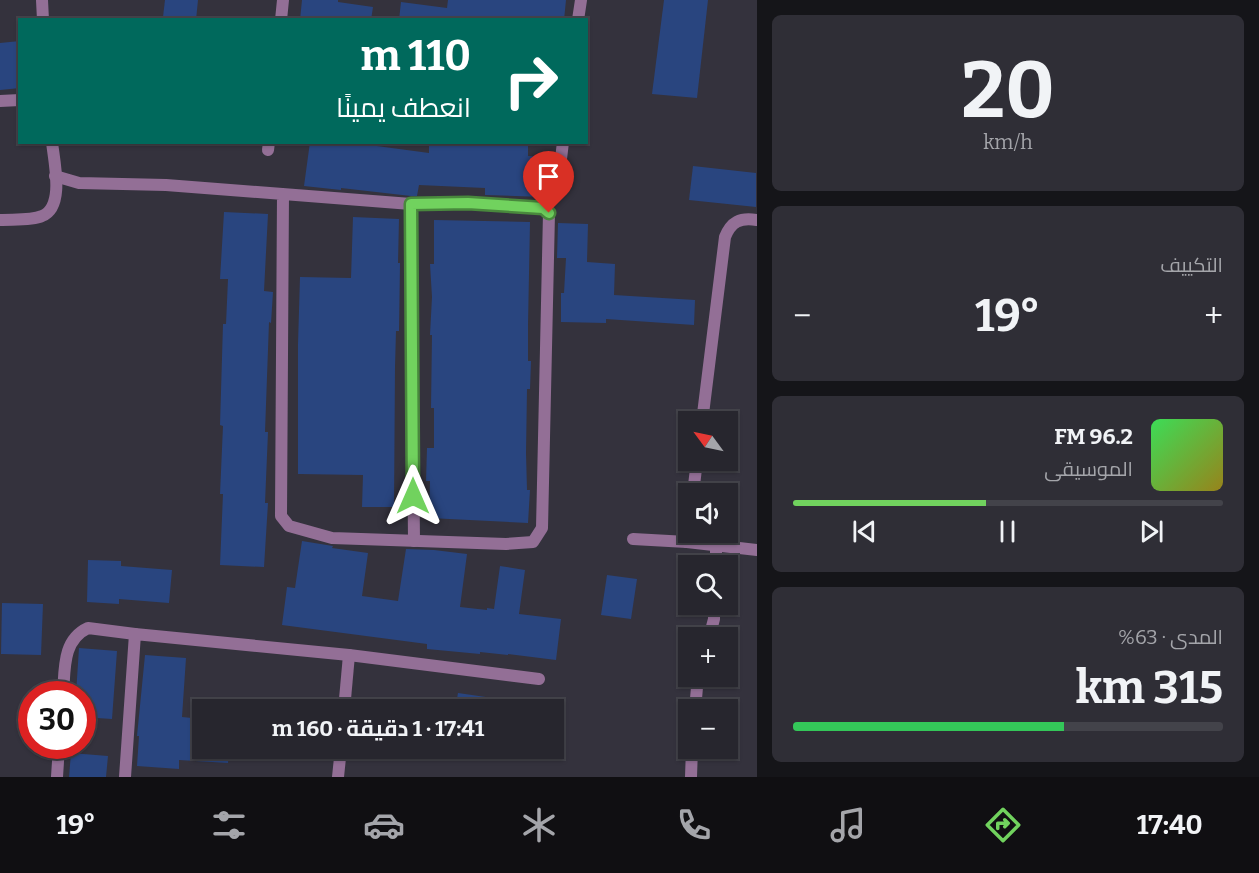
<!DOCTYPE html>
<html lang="ar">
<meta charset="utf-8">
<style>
body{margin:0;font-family:Bitter,Cairo,serif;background:#2f2e36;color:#f1f3f6;direction:rtl;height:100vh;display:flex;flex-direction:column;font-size:22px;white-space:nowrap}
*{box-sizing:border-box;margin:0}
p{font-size:20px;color:#a4a5aa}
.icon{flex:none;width:33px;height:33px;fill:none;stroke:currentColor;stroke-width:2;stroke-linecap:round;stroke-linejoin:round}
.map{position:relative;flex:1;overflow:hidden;direction:ltr}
.sheet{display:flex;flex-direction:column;gap:15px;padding:15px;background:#151519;width:502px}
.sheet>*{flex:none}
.hud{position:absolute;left:18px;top:18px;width:570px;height:126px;border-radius:0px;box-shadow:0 2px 4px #0004,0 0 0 2px #43434a;direction:rtl;background:#00695c;color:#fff;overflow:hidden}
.needle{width:39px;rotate:303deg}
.controls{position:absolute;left:678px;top:411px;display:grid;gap:12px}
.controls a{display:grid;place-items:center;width:60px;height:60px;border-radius:0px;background:#27262e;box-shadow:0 2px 4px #0004,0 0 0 2px #43434a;font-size:30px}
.speed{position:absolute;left:18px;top:681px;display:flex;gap:12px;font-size:30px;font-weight:700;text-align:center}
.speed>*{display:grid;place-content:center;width:78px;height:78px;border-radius:50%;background:#27262e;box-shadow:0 2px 4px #0004,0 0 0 2px #43434a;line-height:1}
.speed .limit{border:9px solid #d22;background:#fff;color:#111}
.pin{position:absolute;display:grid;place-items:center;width:51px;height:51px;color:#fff;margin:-62px -26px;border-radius:50% 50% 50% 0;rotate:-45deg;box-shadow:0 0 6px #0007}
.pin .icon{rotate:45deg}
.me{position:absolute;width:66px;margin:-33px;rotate:0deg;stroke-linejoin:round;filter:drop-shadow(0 0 4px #0008)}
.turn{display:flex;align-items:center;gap:21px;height:126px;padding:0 18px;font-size:27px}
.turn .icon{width:78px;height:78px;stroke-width:2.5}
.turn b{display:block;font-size:42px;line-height:51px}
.big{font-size:45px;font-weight:700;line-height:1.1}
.sheet .card{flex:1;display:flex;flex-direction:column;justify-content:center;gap:9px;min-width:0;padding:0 21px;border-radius:9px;background:#2f2e36}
.sheet .dial{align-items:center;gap:0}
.dial b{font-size:78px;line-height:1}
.song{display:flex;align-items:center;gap:18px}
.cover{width:72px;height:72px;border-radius:9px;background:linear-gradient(135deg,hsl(130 70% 55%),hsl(50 70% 35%))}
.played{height:6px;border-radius:3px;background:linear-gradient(90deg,#71d25e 45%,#43434a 45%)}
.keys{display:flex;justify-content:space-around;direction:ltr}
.heat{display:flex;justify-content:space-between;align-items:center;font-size:33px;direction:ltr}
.charge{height:9px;border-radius:4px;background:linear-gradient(90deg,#34c759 63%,#43434a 0)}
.trip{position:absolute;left:192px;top:699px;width:372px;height:60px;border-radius:0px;background:#27262e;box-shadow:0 2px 4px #0004,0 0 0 2px #43434a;font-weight:700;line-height:60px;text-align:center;direction:rtl}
.dock{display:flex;height:96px;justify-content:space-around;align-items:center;background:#100f12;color:#a4a5aa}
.dock .icon{width:42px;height:42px}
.dock .current{color:#71d25e}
.dock b{font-size:27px;color:#f1f3f6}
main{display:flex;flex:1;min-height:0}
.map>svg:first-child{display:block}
.building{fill:#29457f}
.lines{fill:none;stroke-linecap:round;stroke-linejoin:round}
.street{stroke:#936f96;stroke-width:12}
.route-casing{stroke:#49883d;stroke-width:15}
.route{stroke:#71d25e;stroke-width:10}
</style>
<main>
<section class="sheet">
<div class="card dial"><b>20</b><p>km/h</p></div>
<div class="card"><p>التكييف</p>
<div class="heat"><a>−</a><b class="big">19°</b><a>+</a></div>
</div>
<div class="card">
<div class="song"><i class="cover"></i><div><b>96.2 FM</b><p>الموسيقى</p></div></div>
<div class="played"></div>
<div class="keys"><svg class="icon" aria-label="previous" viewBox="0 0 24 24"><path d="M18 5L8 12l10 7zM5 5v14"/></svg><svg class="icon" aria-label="pause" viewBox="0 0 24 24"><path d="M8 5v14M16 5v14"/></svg><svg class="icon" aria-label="next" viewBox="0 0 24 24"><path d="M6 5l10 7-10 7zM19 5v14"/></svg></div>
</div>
<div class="card"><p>المدى · 63%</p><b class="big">315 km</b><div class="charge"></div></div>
</section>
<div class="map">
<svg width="757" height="777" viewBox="0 0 757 777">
<rect width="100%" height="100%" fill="#34323d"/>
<g class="building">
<polygon points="165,0 198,0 196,20 163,17"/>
<polygon points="302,0 338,0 338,2 373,7 371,20 300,20"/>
<polygon points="448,0 566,0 564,20 399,20 401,2 447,8"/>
<polygon points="664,0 708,0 697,98 652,94"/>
<polygon points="20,41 20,88 0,90 0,43"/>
<polygon points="310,142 347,142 429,153 429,142 528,142 528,156 545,157 543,197 485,195 485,188 419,185 417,196 411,196 341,188 341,190 304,186"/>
<polygon points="693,166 756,173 756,207 689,200"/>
<polygon points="224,212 268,214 264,291 273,292 271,323 269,322 265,432 268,432 265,503 268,503 264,567 220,565 223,494 220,494 223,426 220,425 223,324 226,324 228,279 220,279"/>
<polygon points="353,217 399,219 398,263 400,263 399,331 396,331 395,367 394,507 362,507 363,475 298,474 298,344 300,277 351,278"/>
<polygon points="434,220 530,222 528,325 528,361 531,361 530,389 527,389 526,453 527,490 530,490 528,523 429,518 430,481 426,481 427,448 434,448 434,408 431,408 432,335 430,335 432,297 430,264 434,264"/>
<polygon points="558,223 588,224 587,262 615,264 614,295 695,300 694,325 606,319 606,323 561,322 561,293 564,293 566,258 557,258"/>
<polygon points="302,541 333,546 332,548 368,553 362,596 398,601 406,549 434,550 467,554 460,607 487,610 487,608 494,609 500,566 525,570 519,614 561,619 556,660 508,654 508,655 480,652 480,654 427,649 427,644 282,625 287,587 295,588"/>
<polygon points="88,560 121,561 121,566 172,570 169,603 119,599 119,604 87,602"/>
<polygon points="607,575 637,579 631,619 601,615"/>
<polygon points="2,603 43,604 41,655 1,654"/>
<polygon points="79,648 117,651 112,719 82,717 82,694 76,694"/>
<polygon points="145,655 186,658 182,717 202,719 202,748 229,748 228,763 179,760 179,769 137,766 139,736 137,736"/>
<polygon points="458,693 513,701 512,710 455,710"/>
<polygon points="71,753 108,756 106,777 69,777"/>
</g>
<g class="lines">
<g class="street">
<polyline points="42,0 43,20"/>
<polyline points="281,20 283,0"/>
<polyline points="578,20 581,0"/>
<polyline points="0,101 20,100"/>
<polyline points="268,150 269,142"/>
<polyline points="55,176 79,183 166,185 411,204 468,203 543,208 549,213 542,528 533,542 506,544 332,538 289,526 281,516 283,194"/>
<polyline points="558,184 563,142"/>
<polyline points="411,204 414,541"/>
<path d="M 0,220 C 12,219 31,221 42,216 C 65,207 54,162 52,142"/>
<path d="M 702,422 L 725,237 C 731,222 740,217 757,220"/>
<polyline points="693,494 697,460"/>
<polyline points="633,539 687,542 757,550"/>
<polyline points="687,542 688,527"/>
<polyline points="716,566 716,545"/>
<polyline points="709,638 714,619 714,604"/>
<path d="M 63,694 C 65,670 62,640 88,628 L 135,634"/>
<polyline points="344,710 349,655"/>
<polyline points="695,710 698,676"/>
<polyline points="57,777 59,746"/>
<polyline points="125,777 135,634 349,655 539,679"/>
<polyline points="338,777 341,748"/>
<polyline points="691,777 692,748"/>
</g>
</g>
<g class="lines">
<g class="route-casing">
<polyline id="route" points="413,496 411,204 468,203 543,208 549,213"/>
</g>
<use href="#route" class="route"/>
</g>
</svg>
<div class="controls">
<a><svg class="needle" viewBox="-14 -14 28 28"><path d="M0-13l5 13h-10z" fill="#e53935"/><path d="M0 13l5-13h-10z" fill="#a4a5aa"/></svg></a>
<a><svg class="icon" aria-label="sound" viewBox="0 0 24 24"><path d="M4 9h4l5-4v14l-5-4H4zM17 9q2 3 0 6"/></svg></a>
<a><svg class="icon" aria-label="search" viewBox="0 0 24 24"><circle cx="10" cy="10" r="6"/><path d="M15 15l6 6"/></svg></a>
<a>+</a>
<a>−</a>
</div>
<div class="speed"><div class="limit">30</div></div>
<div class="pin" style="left:549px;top:213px;background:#d93025"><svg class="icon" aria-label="arrive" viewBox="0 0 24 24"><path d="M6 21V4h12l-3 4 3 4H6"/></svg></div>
<svg class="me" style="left:413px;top:496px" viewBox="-20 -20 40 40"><path d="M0-17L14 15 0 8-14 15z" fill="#71d25e" stroke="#fff" stroke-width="4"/></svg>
<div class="trip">17:41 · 1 دقيقة · 160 m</div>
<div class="hud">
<div class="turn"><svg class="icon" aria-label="right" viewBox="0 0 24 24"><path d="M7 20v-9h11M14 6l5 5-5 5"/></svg><div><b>110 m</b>انعطف يمينًا</div></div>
</div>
</div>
</main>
<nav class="dock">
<b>17:40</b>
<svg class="icon current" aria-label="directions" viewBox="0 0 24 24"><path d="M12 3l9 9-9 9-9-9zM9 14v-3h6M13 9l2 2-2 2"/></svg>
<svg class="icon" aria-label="music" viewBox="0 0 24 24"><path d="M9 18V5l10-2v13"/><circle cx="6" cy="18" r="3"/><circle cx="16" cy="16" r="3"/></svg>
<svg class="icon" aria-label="phone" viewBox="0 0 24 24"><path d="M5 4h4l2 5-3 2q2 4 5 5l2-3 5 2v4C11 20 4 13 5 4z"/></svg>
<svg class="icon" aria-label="climate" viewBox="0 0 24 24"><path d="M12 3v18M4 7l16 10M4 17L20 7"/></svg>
<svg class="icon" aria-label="car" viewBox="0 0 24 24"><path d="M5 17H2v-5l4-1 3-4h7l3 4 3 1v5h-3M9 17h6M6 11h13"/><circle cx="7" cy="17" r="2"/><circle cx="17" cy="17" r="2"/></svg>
<svg class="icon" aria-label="filters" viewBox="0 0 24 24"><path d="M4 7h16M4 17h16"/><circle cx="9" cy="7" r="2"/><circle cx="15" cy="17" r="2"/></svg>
<b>19°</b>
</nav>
